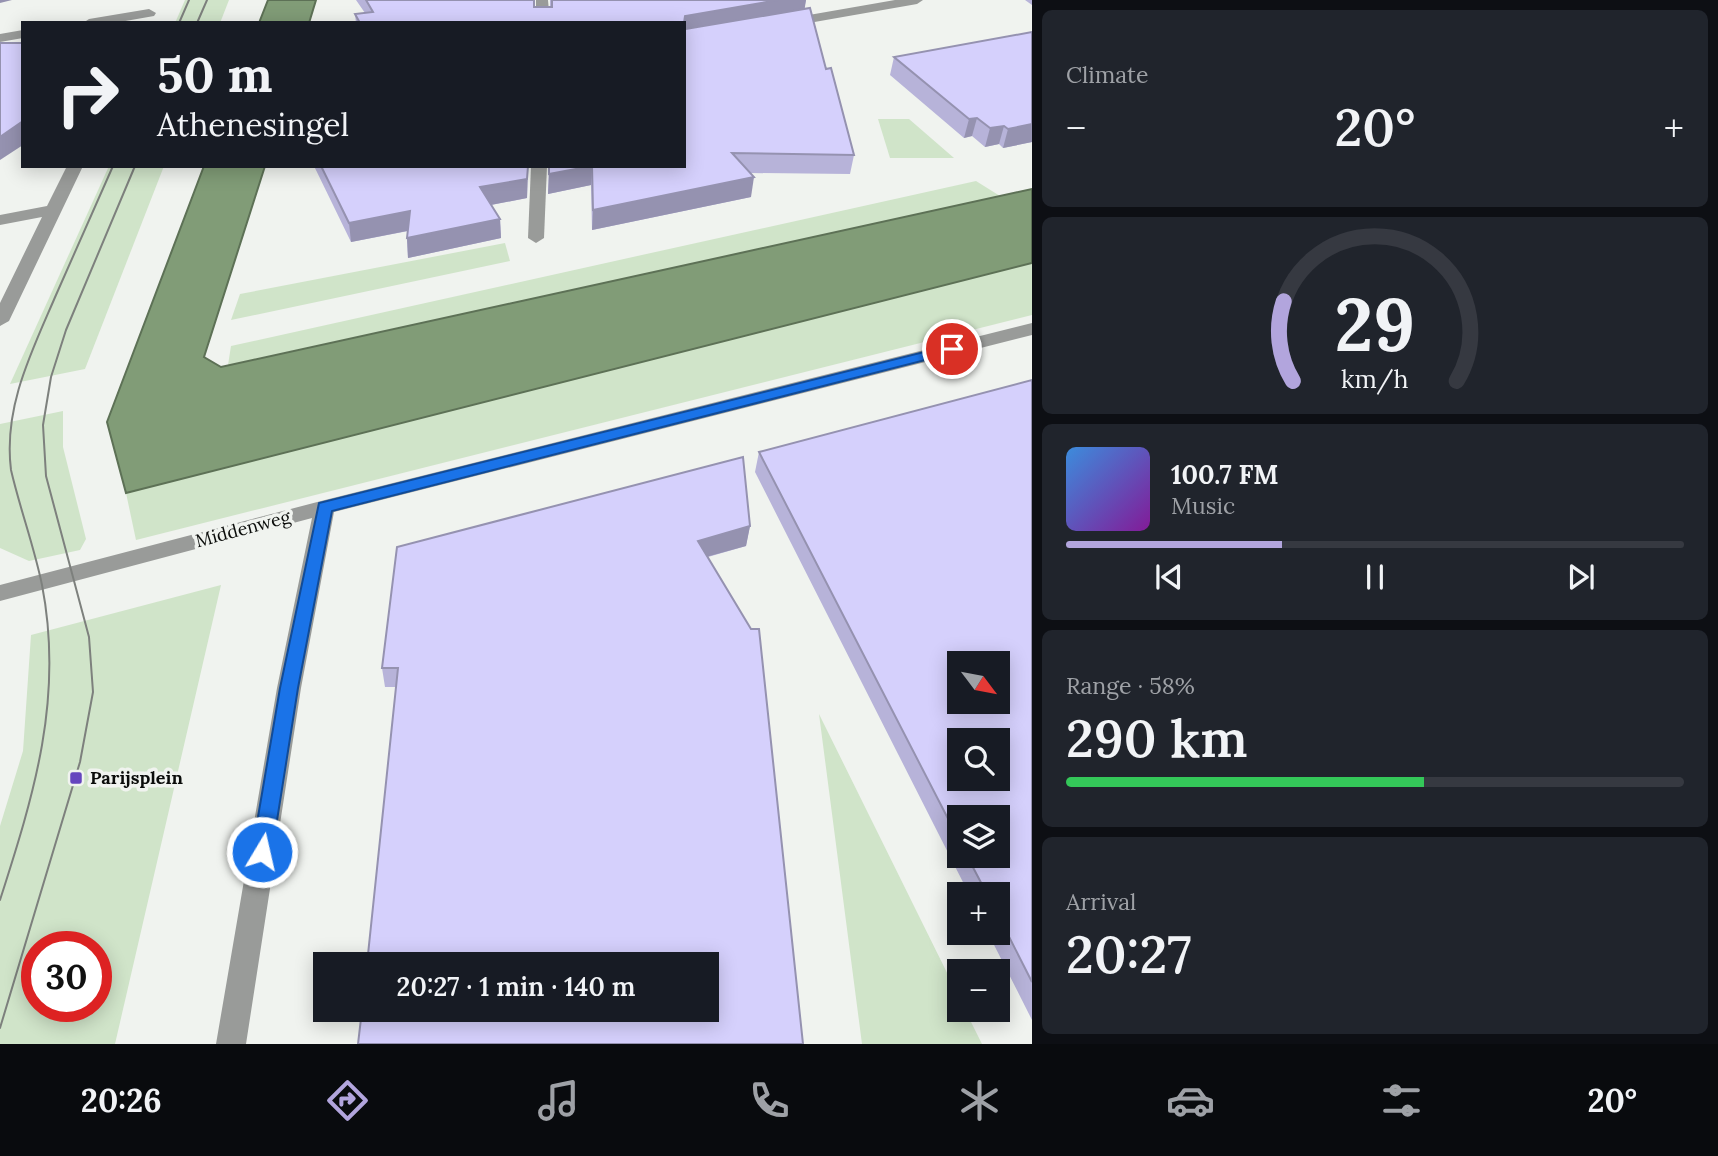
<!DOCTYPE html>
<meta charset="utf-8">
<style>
body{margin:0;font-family:Lora,serif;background:#20242c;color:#f1f3f6;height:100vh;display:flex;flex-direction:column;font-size:26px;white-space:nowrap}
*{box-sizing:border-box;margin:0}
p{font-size:23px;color:#9ea1a6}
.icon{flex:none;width:38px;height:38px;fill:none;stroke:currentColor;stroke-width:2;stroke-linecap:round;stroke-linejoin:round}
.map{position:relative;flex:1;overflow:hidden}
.details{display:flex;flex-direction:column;gap:10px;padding:10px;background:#0d0f14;width:686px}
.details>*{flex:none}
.hud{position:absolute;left:21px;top:21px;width:665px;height:147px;border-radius:0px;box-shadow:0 4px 18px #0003;background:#171b24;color:#f1f3f6;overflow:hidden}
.needle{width:46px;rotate:122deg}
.tools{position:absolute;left:947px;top:651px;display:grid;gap:14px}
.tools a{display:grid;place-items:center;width:63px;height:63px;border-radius:0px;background:#171b24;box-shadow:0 4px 18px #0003;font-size:35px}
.speed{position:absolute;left:21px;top:931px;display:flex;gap:14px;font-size:35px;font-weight:700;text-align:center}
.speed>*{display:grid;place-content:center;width:91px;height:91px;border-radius:50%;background:#171b24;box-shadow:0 4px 18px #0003;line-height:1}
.speed .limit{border:10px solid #d22;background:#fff;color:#111}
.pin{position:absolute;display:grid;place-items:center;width:60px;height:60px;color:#fff;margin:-30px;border:4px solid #fff;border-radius:50%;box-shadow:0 2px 7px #0007}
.me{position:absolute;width:77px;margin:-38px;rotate:9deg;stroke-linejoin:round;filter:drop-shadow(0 0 5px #0008)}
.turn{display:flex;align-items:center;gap:24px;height:147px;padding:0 21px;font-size:32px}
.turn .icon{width:91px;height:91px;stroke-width:2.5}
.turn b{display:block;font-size:49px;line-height:60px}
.big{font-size:52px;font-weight:600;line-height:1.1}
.details .widget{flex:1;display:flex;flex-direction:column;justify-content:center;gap:10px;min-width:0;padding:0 24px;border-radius:10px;background:#20242c}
.details .dial{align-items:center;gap:0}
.dial svg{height:182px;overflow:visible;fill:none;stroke:#363941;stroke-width:7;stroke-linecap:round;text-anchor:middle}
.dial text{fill:#f1f3f6;stroke:none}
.song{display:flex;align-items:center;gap:21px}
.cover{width:84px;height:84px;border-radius:10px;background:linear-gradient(135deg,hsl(210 70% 55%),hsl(290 70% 35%))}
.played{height:7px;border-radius:4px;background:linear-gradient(90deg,#b2a5dd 35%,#363941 35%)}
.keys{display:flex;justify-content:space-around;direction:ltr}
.heat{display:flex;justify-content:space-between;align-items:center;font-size:38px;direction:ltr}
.charge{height:10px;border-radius:5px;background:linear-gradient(90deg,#34c759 58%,#363941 0)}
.trip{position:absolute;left:313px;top:952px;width:406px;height:70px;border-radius:0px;background:#171b24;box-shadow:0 4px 18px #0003;font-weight:600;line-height:70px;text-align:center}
.menu{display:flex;height:112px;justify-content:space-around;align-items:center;background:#090b0e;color:#9ea1a6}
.menu .icon{width:49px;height:49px}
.menu .current{color:#b2a5dd}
.menu b{font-size:32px;color:#f1f3f6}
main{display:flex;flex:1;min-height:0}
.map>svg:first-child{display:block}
.green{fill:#d0e4c9;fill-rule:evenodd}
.water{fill:#819c77;stroke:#5d7156;stroke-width:2}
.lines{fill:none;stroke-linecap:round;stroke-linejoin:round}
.street{fill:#999b99;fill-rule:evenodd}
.tram{stroke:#7d807d;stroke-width:2}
.wall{fill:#b7b3d9;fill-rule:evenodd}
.shaded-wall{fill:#9592b0}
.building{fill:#d5d0fc;stroke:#9592b0;stroke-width:2;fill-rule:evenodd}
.route{fill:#1a73e8;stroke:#114b97;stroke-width:2}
.poi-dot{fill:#6545be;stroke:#f0f3ef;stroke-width:2.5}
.labels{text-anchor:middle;stroke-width:7;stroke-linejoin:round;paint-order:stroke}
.street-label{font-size:18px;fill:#0a0c0a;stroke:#f0f3ef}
.poi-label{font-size:18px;font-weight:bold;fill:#0a0c0a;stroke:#f0f3ef;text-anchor:start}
</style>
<main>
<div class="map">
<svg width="1032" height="1044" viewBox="0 0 1032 1044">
<rect width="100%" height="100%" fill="#f0f3ef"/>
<g class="green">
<polygon points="185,0 229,0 220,23 175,23"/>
<polygon points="878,119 909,119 954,158 890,158"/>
<polygon points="109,166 164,166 85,369 10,384"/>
<polygon points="976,181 1000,196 228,365 231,346"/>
<polygon points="505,243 510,261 231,320 240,294"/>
<polygon points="1032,263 1032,315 136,540 126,493"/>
<polygon points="63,411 63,447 86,539 80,550 29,561 0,548 0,424"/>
<path d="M 221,585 L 115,1044 L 0,1044 L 0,826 L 23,751 L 31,635 ZM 37,947 L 96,947 L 96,1006 L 37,1006 Z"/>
<polygon points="819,714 959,997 959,1010 965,1010 982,1044 862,1044"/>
</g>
<g class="water">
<polygon points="268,0 316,0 309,23 259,23"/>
<polygon points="204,166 265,166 204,357 221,367 1032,189 1032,263 126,493 107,422"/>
</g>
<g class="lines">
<g class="street">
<polygon points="536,0 548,0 550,23 536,23"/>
<polygon points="895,0 923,0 917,4 786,27 779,23 786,19"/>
<polygon points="149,9 156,13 154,16 114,23 83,23 89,19"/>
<polygon points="23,30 23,38 0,42 0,34"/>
<polygon points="67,166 83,166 9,321 0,326 0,303 42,217 0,225 0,215 47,206"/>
<polygon points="531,166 547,166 544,238 536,243 528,238"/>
<polygon points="1032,323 1032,335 334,512 301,688 246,1044 216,1044 277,688 312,518 0,601 0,585 325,500"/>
</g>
<g class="tram">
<polyline points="179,23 189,0"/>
<polyline points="197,23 207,0"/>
<path d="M 0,900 C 34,794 64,698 42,585 C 34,546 20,509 11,470 C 3,407 32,351 56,295 C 75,252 94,209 113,166"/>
<polyline points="0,1028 80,762 93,692 89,637 46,476 43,425 51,377 66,330 135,166"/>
</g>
</g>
<g class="wall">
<polygon points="356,0 534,0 534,7 550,7 550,0 806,0 804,9 826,69 854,155 850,174 750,173 751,197 592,230 591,185 548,194 549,166 684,23 356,23 355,14 365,13"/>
<polygon points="1025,0 1032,0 1032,5"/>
<polygon points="894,57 1032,142 1003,148 999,144 985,147 972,136 964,138 890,75"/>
<polygon points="314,166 528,166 527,198 491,205 500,219 501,238 408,258 407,238 408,231 351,242"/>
<path d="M 1032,380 L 1032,1020 L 988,933 L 998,933 L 998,894 L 969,894 L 755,472 L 759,452 ZM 959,817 L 998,856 L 959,856 Z"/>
<polygon points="750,526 746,546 708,557 396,687 385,687 382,668"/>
</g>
<g class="shaded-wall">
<polygon points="0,0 12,0 0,3"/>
<polygon points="778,0 806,0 804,13 684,33 685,16"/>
<polygon points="977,118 972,136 964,138 969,119"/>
<polygon points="23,121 23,145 0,160 0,137"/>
<polygon points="1032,124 1032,142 1003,148 1008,129"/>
<polygon points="1004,126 999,144 985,147 990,128"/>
<polygon points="528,166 527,198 480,207 480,187"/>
<polygon points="592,166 591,185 548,194 549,174"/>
<polygon points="754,177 751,197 592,230 593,210"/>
<polygon points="410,211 412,230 351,242 349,223"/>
<polygon points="500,219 501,238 408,258 407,238"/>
<polygon points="750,526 746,546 695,560 698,541"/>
</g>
<g class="building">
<polygon points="366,0 534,0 534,7 552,7 552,0 778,0 685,16 684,23 360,23 355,14 373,12"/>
<polygon points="810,8 826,69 831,68 854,155 732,153 754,177 593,210 592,166 549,174 549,166 684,166 684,27 686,29"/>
<polygon points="1032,32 1032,124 1008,129 1004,126 990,128 977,118 969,119 894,57"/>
<polygon points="0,43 23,43 23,121 0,137"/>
<polygon points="321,166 528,166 527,179 480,187 500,219 407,238 410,211 349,223"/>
<path d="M 1032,380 L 1032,982 L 998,915 L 998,894 L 987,894 L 967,856 L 998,856 L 998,817 L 959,817 L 959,840 L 759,452 ZM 959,663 L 998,663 L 998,702 L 959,702 ZM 959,740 L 998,740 L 998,779 L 959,779 Z"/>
<polygon points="743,457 750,526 698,541 751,629 759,629 803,1044 358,1044 362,1010 707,1010 707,964 367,964 398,668 382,668 397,547"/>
</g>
<polygon class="route" points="952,345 959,349 957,352 332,511 298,688 272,852 269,858 262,861 255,858 252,852 280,688 319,503"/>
<rect class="poi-dot" x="69" y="771" width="14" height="14" rx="3.5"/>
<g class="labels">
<g class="street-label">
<text transform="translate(243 529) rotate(-15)" y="6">Middenweg</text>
</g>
<g class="poi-label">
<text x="90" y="784">Parijsplein</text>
</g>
</g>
</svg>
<div class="tools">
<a><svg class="needle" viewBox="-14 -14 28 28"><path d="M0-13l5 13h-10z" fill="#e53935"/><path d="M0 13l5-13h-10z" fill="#9ea1a6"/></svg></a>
<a><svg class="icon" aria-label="search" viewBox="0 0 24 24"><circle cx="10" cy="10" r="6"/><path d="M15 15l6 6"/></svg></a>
<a><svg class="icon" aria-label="layers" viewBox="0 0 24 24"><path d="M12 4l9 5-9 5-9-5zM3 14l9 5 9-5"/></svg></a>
<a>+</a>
<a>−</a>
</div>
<div class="speed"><div class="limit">30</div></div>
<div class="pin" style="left:952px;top:349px;background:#d93025"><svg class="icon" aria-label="arrive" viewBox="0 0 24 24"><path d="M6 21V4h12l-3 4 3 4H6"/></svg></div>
<svg class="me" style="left:262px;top:852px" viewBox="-20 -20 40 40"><circle r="17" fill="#1a73e8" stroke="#fff" stroke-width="3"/><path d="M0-11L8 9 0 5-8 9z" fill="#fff"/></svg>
<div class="trip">20:27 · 1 min · 140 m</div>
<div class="hud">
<div class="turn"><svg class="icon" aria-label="right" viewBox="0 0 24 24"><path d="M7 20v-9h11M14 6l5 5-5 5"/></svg><div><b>50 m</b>Athenesingel</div></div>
</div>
</div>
<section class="details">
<div class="widget"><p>Climate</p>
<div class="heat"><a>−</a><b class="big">20°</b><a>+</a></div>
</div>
<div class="widget dial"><svg viewBox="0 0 100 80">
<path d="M14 69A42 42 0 1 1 86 69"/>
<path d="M14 69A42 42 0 0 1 10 34" stroke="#b2a5dd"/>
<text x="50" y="56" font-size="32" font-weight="700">29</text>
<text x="50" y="72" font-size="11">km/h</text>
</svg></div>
<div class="widget">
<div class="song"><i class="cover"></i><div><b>100.7 FM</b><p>Music</p></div></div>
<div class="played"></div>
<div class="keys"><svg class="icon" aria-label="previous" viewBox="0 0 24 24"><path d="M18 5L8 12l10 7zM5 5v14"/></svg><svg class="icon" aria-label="pause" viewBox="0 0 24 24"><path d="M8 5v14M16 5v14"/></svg><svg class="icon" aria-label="next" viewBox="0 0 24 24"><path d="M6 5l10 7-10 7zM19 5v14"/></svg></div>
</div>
<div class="widget"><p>Range · 58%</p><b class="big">290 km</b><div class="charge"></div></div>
<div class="widget"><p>Arrival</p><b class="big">20:27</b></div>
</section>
</main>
<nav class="menu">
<b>20:26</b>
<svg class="icon current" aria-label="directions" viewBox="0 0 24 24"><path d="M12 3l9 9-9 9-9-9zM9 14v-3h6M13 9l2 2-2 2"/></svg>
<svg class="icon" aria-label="music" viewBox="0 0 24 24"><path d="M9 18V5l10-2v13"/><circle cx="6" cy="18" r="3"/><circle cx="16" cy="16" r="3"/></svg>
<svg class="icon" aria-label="phone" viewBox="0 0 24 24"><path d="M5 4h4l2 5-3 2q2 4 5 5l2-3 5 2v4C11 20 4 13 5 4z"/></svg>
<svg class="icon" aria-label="climate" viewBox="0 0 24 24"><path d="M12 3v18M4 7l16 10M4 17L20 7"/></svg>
<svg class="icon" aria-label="car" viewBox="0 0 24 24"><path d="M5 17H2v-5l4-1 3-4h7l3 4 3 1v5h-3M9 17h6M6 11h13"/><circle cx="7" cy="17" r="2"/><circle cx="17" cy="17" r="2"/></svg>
<svg class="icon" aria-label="filters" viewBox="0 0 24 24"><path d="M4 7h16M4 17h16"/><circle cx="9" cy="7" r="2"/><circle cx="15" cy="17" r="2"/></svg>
<b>20°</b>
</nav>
